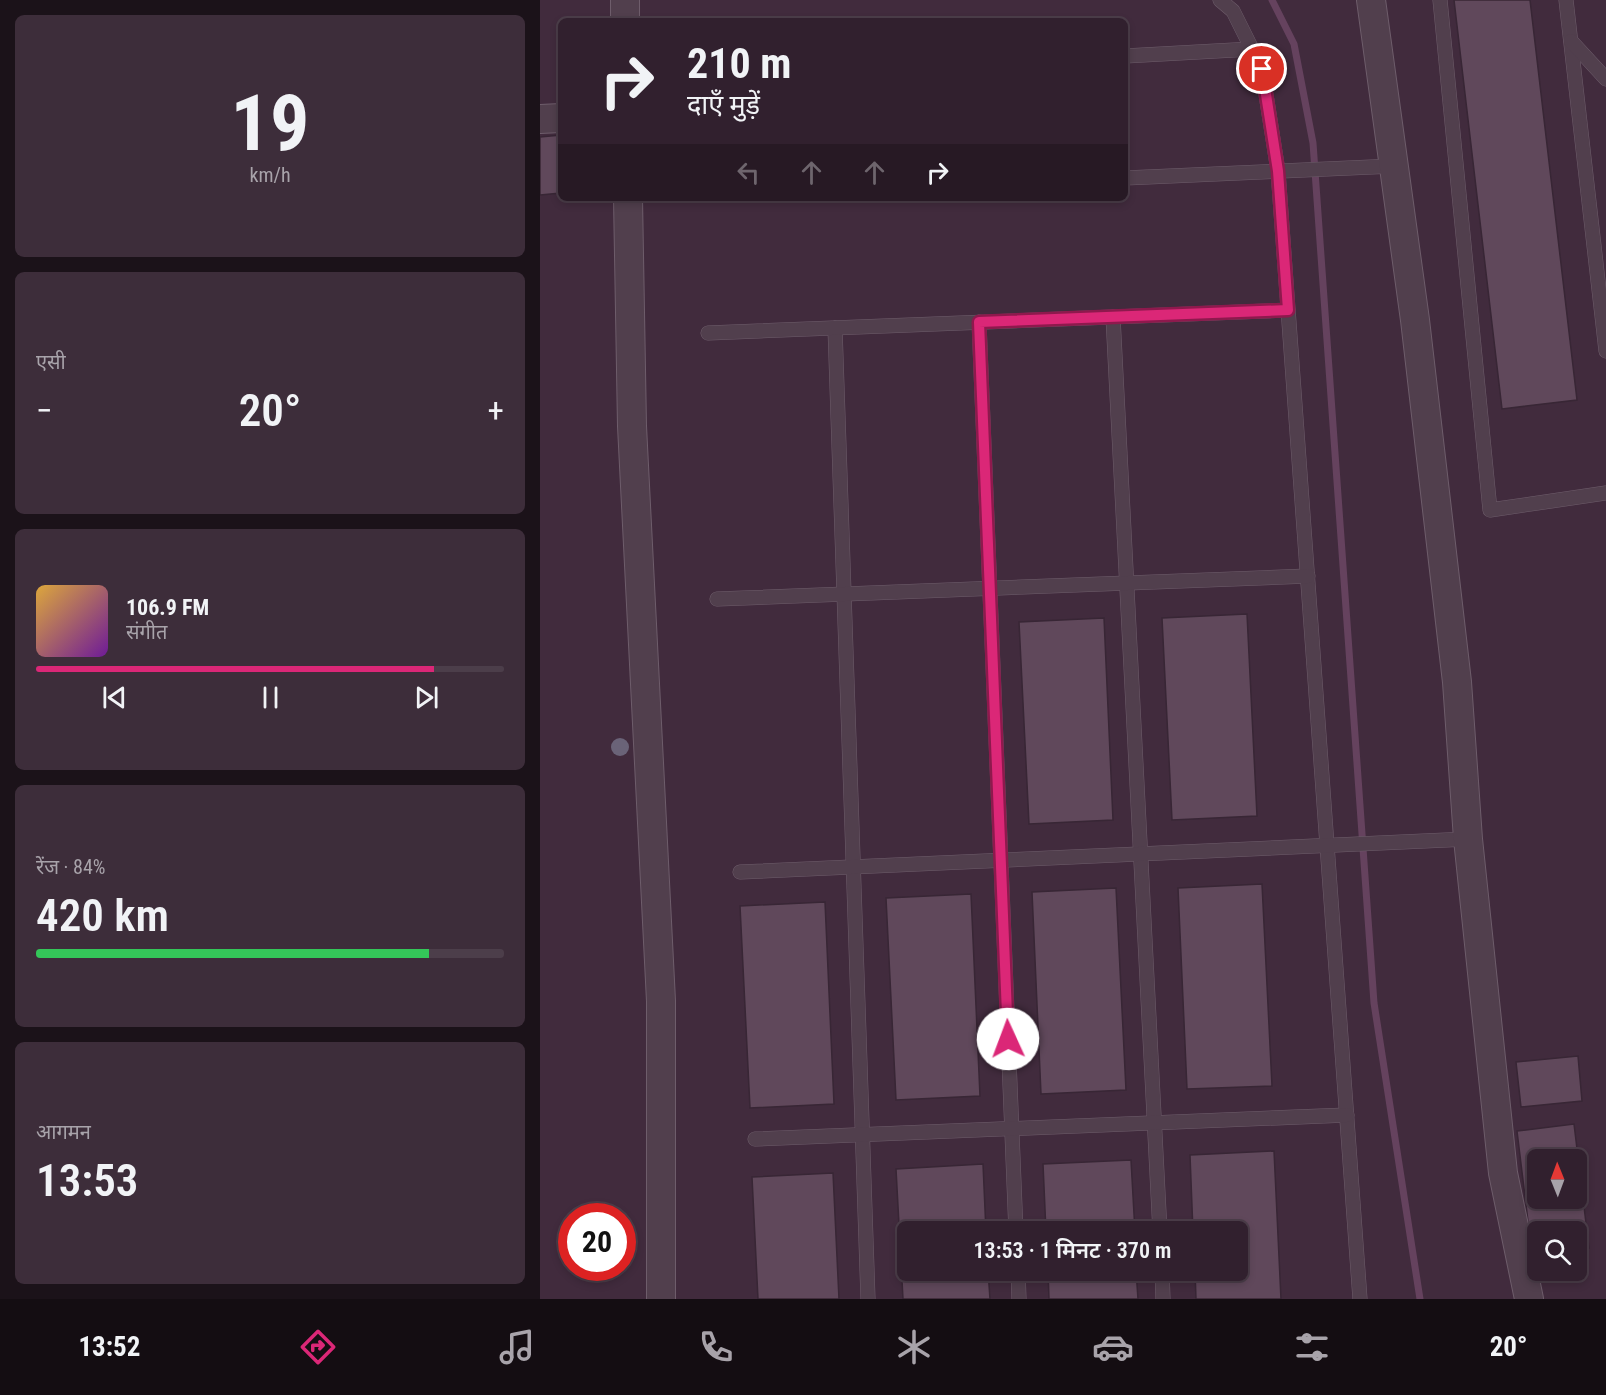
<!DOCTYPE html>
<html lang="hi">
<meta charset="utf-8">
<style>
body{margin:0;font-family:"Roboto Condensed","Noto Sans Devanagari",sans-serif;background:#3d2d3a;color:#f1f3f6;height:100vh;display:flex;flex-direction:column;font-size:22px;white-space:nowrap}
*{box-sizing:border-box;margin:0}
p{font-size:20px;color:#a8a3aa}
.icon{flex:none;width:33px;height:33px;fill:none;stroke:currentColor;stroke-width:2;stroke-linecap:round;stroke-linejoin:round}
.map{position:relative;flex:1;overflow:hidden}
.side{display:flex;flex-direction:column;gap:15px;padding:15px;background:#1b1219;width:540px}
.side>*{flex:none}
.top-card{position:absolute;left:18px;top:18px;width:570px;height:183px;border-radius:9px;box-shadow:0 3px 9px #0003,0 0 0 2px #4c3e4a;background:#31202e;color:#f1f3f6;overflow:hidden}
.needle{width:39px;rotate:359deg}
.buttons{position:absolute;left:987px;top:1149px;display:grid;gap:12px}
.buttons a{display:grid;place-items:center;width:60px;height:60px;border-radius:9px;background:#31202e;box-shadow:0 3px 9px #0003,0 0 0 2px #4c3e4a;font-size:30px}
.speed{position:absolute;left:18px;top:1203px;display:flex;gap:12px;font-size:30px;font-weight:700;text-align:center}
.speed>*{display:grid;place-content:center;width:78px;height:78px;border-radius:50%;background:#31202e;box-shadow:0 3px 9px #0003,0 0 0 2px #4c3e4a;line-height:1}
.speed .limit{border:9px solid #d22;background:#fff;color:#111}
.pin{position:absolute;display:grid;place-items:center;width:51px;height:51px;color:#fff;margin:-26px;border:3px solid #fff;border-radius:50%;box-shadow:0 2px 6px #0007}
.me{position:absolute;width:66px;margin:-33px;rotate:358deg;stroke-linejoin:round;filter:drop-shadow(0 0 4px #0008)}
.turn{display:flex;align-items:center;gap:21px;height:126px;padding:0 30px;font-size:27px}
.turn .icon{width:78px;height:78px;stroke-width:2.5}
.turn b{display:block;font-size:42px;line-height:51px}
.lanes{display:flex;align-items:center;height:57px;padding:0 30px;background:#0003;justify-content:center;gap:30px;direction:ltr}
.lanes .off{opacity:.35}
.big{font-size:45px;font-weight:600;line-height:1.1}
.side .tile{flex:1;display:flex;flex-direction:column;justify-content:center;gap:9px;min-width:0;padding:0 21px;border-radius:9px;background:#3d2d3a}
.side .dial{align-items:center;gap:0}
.dial b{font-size:78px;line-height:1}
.song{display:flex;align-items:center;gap:18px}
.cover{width:72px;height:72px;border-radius:9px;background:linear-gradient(135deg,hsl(40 70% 55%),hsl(280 70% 35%))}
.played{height:6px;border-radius:3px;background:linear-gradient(90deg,#db2777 85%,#4c3e4a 85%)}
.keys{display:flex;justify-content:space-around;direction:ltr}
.heat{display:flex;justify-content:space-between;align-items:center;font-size:33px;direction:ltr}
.charge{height:9px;border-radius:4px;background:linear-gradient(90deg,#34c759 84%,#4c3e4a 0)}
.trip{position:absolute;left:357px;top:1221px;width:351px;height:60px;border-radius:9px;background:#31202e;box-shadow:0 3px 9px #0003,0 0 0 2px #4c3e4a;font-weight:600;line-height:60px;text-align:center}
.tabs{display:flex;height:96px;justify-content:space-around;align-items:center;background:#140d12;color:#a8a3aa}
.tabs .icon{width:42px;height:42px}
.tabs .selected{color:#db2777}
.tabs b{font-size:27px;color:#f1f3f6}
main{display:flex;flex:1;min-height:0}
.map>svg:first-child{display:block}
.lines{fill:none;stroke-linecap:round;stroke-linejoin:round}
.stream{stroke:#65425e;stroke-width:7}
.building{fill:#60485b;stroke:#382635;stroke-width:1.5;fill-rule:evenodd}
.service-casing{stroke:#6e5d6b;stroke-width:15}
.minor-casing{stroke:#6e5d6b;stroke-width:30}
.service{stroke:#513f4d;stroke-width:14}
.minor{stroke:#513f4d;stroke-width:28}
.tree{fill:#6a6378}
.route-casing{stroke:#8e194d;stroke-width:15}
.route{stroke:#db2777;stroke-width:10}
</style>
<main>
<section class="side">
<div class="tile dial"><b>19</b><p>km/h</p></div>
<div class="tile"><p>एसी</p>
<div class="heat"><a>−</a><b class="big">20°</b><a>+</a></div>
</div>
<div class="tile">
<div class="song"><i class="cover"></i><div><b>106.9 FM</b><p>संगीत</p></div></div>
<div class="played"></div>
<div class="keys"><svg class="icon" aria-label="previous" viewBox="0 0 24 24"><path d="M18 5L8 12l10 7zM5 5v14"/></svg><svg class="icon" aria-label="pause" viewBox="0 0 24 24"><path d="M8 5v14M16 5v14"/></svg><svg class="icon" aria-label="next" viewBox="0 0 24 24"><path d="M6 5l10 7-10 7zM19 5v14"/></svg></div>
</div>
<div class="tile"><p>रेंज · 84%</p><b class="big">420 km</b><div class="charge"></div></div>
<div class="tile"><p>आगमन</p><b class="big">13:53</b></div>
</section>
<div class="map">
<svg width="1066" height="1299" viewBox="0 0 1066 1299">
<rect width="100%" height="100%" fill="#412b3d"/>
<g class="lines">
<polyline class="stream" points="732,0 754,44 773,143 834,1003 880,1299"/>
</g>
<g class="building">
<polygon points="914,0 990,0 1037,400 962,409"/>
<polygon points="21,135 21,193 0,195 0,137"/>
<polygon points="707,614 717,816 632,820 622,618"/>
<polygon points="564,618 573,820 489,824 479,622"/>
<polygon points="722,884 732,1086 647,1089 638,888"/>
<polygon points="576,888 586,1090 501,1094 492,892"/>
<polygon points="431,894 440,1096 356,1100 346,898"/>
<polygon points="285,902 294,1104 210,1108 200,906"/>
<polygon points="1038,1056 1042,1101 981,1107 976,1062"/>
<path d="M 1034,1124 L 1049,1248 L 1036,1249 L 1036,1232 L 998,1232 L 998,1254 L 992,1254 L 977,1131 ZM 998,1160 L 1036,1160 L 1036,1198 L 998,1198 Z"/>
<polygon points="734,1151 741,1299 656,1299 655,1270 698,1270 698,1232 653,1232 650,1155"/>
<polygon points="591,1160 595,1232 506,1232 503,1164"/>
<polygon points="443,1164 446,1232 368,1232 368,1270 448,1270 450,1299 363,1299 356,1169"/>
<polygon points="293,1173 299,1299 218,1299 212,1177"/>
<polygon points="508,1270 596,1270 598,1299 509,1299"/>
</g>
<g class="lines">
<g class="service-casing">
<g id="service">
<polyline points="680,0 693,11 722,69 738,171 820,1299"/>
<polyline points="900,0 950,510 1066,493"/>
<polyline points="1026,0 1066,351"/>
<polyline points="1031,41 1066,79"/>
<polyline points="585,56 712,49"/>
<polyline points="585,178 854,166"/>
<polyline points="573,317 620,1232"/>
<polyline points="439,322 476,1232"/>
<polyline points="295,328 328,1299"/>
<polyline points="168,333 748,310"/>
<polyline points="177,599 768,576"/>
<polyline points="200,872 928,839"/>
<polyline points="215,1139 807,1115"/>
<polyline points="478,1270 479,1299"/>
<polyline points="622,1270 623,1299"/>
</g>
</g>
<g class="minor-casing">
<g id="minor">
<polyline points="85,0 85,21"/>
<polyline points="831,0 875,320 917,682 928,839 963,1173 989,1299"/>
<polyline points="0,119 21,118"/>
<polyline points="88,198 92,426 121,1001 121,1299"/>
</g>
</g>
<use href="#service" class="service"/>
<use href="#minor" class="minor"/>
</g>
<circle class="tree" cx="80" cy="747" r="9"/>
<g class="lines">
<g class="route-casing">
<polyline id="route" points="468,1039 439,322 748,310 738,171 722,69"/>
</g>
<use href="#route" class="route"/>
</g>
</svg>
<div class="buttons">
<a><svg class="needle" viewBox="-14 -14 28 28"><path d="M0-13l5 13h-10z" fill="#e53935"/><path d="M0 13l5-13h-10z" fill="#a8a3aa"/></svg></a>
<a><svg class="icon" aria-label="search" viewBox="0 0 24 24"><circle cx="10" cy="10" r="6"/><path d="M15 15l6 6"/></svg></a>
</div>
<div class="speed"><div class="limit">20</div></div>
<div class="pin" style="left:722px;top:69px;background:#d93025"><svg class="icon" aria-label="arrive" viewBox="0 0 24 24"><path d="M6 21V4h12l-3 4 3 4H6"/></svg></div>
<svg class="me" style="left:468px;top:1039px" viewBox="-20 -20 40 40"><circle r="19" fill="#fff"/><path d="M0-13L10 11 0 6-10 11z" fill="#db2777"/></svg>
<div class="trip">13:53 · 1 मिनट · 370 m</div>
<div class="top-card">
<div class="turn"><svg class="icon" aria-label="right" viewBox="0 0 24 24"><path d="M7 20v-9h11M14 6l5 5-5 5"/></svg><div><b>210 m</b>दाएँ मुड़ें</div></div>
<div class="lanes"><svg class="icon off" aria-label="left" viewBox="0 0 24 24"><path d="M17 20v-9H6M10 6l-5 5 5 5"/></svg><svg class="icon off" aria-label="ahead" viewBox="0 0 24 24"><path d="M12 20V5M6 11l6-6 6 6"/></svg><svg class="icon off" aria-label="ahead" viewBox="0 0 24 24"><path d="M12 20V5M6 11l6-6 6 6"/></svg><svg class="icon" aria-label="right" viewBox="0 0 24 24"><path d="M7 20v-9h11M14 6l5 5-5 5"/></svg></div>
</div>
</div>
</main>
<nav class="tabs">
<b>13:52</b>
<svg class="icon selected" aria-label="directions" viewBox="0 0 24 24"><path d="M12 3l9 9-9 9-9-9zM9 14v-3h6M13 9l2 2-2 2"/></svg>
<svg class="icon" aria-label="music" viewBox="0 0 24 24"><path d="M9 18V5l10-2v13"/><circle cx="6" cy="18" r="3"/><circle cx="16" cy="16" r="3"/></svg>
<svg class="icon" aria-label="phone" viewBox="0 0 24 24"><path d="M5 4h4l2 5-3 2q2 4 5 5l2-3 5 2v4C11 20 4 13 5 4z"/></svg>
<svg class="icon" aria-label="climate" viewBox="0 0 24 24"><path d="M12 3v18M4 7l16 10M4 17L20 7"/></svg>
<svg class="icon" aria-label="car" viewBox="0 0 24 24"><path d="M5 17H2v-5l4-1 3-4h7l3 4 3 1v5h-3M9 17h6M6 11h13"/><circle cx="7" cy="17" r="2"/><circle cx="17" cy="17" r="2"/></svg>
<svg class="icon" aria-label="filters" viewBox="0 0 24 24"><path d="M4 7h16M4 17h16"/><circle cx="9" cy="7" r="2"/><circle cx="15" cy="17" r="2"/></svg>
<b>20°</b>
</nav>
